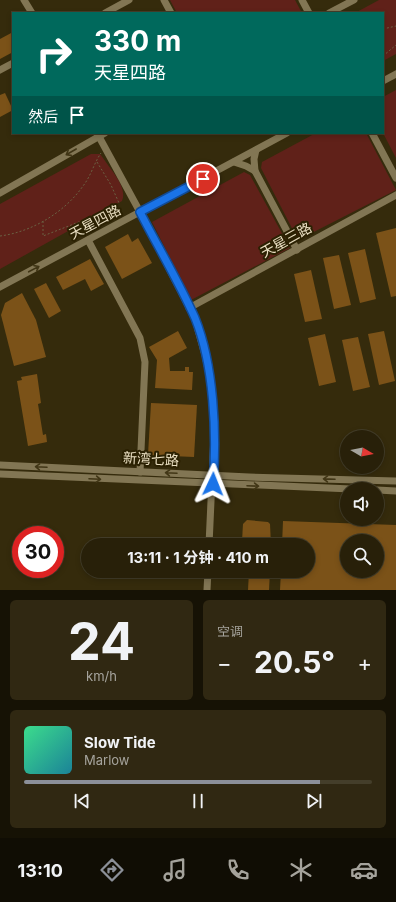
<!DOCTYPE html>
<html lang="zh">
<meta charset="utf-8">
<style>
body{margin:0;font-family:Inter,"Noto Sans SC",sans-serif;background:#302812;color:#f1f3f6;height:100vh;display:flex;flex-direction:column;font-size:15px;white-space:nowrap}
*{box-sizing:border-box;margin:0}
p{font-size:13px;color:#a5a39c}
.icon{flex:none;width:22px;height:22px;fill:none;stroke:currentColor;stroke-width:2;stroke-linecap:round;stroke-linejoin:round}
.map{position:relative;height:590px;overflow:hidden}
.panel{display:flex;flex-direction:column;gap:10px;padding:10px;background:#161205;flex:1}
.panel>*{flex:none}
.banner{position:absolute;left:12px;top:12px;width:372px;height:122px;border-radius:0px;box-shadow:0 2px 6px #0003,0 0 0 1px #443e2a;background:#00695c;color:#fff;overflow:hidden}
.needle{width:26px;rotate:100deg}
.tools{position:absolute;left:340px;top:430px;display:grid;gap:8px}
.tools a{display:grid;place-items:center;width:44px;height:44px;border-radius:50%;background:#282009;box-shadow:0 2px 6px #0003,0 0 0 1px #443e2a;font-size:20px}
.speed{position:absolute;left:12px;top:526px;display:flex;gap:8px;font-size:20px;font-weight:700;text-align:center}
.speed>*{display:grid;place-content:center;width:52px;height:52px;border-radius:50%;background:#282009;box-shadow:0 2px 6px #0003,0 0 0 1px #443e2a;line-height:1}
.speed .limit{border:6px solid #d22;background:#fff;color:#111}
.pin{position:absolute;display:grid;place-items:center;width:34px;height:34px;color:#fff;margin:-17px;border:2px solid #fff;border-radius:50%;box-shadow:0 1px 4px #0007}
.me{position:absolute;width:44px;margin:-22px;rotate:2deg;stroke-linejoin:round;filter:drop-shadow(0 0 3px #0008)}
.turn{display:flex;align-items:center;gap:14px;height:84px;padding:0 16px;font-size:18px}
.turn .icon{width:52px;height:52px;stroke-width:2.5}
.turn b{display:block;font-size:28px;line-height:34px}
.then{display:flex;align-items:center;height:38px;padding:0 16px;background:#0003;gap:8px;font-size:15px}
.big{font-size:30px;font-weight:700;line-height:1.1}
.panel .tile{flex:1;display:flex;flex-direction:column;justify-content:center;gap:6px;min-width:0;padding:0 14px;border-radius:6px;background:#302812}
.panel .dial{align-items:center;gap:0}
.dial b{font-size:52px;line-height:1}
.song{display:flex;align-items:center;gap:12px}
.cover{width:48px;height:48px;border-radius:6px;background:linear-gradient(135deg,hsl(150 70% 55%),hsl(190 70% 35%))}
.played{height:4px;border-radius:2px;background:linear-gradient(90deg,#8c9099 85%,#443e2a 85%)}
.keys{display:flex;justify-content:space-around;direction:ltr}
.heat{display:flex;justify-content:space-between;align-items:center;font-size:22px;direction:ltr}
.panel .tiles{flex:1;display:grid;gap:10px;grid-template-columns:1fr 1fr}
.tile:last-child{grid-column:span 2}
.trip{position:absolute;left:81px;top:538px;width:234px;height:40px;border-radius:20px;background:#282009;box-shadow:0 2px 6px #0003,0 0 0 1px #443e2a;font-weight:700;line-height:40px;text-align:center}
.tabs{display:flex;height:64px;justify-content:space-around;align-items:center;background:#100d04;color:#a5a39c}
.tabs .icon{width:28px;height:28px}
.tabs .active{color:#8c9099}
.tabs b{font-size:18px;color:#f1f3f6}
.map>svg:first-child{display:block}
.green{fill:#602119}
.building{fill:#7b5218;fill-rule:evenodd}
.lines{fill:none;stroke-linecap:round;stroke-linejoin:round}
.path{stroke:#6b6143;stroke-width:1;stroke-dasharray:2 2;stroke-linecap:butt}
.minor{stroke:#827654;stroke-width:7}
.oneway{stroke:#413616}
.route-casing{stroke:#114b97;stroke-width:10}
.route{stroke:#1a73e8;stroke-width:7}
.labels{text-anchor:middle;stroke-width:4;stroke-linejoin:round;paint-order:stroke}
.street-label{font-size:14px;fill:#e8ddc0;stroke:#2b2102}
</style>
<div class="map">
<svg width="396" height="590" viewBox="0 0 396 590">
<rect width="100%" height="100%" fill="#352b0c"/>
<g class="green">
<polygon points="170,0 295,0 302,13 177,13"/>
<polygon points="379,0 396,0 396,54 383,61 383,13 355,13"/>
<polygon points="396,90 396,158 383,133 383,97"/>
<polygon points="316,133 366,133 396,190 298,240 261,168 262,162"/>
<path d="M 91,154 L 100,154 L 103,158 C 110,169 128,187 122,201 L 0,269 L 0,204 Z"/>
<polygon points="244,172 250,175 290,248 191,300 152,222"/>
</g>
<g class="building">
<polygon points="13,32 13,52 0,59 0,39"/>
<polygon points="5,93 13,110 0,117 0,95"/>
<polygon points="396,228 396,296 391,297 376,233"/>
<polygon points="128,234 132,242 138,238 152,263 122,279 105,247"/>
<polygon points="365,249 376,299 360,303 348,253"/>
<polygon points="339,255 351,305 334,309 323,258"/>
<polygon points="90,259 104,284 91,291 85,279 63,290 56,277"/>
<polygon points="311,270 322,319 305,322 294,274"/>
<polygon points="46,283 61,311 49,318 34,289"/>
<polygon points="22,293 36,320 46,357 14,366 1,315 5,303"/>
<polygon points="178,331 187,348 169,358 170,371 185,371 185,367 189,367 189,372 193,372 192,390 155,388 157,360 149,347"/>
<polygon points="384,331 395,381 379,385 368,334"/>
<polygon points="325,334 336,382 319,386 308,338"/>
<polygon points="358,337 370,387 353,391 342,340"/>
<polygon points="37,374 41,403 38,404 43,435 46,434 47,442 28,446 17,381 22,380 21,377"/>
<polygon points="151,403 197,405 194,457 148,455"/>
<polygon points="247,520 268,522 270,524 271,545 245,545 242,541 243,524"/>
<path d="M 283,521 L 396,525 L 396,590 L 280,590 L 281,571 L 308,571 L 308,545 L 282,545 ZM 347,541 L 377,541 L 377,571 L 347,571 Z"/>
<polygon points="249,571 270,571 269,590 248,590"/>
</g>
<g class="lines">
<g class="path">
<polyline points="383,29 396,26"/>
<polyline points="383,56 396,45"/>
<polyline points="97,162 111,185 119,203"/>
<polyline points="43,221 43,236 102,213"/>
<path d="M 0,236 C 32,232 65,212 83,186 C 91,176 94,163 101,153"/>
</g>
<g class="minor">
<polyline points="24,0 32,13"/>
<polyline points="164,0 171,13"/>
<polyline points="302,0 309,13"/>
<polyline points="105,13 129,0"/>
<polyline points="329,13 354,0"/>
<polyline points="0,70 13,63"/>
<polyline points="383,81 396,74"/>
<polyline points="97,133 140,212 195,319 205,355 212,389 214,435 209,545"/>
<polyline points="372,133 396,178"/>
<polyline points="234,162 246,166 255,171 254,159 256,150"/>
<polyline points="255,171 297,250"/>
<polyline points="0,193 105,133"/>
<polyline points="88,240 140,338 145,362 140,472"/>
<polyline points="0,287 287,133"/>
<polyline points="189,308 396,195"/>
<polyline points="0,465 249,477 396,481"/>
<polyline points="0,474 351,489"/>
<polyline points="377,490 396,491"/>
<polyline points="207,590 208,571"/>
</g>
</g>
<defs><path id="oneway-shaft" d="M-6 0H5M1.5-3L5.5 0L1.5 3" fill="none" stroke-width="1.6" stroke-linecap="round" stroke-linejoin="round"/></defs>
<g class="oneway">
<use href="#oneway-shaft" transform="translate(71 152) rotate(150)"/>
<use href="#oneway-shaft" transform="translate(34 269) rotate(-28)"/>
<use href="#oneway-shaft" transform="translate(41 467) rotate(-177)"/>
<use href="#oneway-shaft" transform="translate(171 473) rotate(-177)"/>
<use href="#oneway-shaft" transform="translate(95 479) rotate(3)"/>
<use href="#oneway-shaft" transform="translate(329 479) rotate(-178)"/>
<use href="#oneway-shaft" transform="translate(253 486) rotate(2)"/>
</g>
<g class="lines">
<g class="route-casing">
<path id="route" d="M 203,179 L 140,212 C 158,247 179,282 195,318 C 214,365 217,434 213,484"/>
</g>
<use href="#route" class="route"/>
</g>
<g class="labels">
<g class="street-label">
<text transform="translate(95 222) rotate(-28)" y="5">天星四路</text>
<text transform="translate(286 240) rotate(-29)" y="5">天星三路</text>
<text transform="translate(151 459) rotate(3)" y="5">新湾七路</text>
</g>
</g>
</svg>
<div class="tools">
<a><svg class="needle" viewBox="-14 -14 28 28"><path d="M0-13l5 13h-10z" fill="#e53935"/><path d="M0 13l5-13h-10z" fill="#a5a39c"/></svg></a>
<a><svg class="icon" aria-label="sound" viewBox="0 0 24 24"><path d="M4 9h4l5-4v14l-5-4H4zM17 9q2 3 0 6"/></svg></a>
<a><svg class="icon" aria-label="search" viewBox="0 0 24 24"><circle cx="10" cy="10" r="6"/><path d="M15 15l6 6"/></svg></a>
</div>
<div class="speed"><div class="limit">30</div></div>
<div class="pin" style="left:203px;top:179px;background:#d93025"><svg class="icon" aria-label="arrive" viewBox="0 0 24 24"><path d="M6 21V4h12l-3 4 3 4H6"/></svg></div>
<svg class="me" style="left:213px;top:484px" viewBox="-20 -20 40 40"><path d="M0-17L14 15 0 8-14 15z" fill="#1a73e8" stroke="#fff" stroke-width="4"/></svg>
<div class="trip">13:11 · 1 分钟 · 410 m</div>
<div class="banner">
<div class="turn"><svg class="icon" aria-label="right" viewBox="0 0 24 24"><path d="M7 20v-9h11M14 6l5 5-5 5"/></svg><div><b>330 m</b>天星四路</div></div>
<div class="then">然后<svg class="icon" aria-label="arrive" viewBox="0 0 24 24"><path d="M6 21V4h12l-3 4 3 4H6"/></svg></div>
</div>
</div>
<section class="panel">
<div class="tiles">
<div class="tile dial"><b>24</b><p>km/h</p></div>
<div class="tile"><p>空调</p>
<div class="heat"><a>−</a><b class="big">20.5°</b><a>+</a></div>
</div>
<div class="tile">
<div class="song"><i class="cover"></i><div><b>Slow Tide</b><p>Marlow</p></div></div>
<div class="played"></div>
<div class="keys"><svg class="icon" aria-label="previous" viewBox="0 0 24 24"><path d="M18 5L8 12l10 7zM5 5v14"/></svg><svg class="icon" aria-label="pause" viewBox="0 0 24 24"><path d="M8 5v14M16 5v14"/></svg><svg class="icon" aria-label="next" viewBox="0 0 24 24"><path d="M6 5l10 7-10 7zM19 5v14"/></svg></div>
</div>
</div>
</section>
<nav class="tabs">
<b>13:10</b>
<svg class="icon active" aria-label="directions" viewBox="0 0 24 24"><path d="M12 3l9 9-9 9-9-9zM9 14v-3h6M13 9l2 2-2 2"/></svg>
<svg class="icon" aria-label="music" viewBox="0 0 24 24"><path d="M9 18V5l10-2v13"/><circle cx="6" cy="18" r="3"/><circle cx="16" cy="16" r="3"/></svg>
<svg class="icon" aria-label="phone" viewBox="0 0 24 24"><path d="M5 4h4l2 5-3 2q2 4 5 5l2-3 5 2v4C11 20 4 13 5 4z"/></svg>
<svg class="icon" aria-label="climate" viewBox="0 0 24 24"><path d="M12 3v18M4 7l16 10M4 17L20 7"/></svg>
<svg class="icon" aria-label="car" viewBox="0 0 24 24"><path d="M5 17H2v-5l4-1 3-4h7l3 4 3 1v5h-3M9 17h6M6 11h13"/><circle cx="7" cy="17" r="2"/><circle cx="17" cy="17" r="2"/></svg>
</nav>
